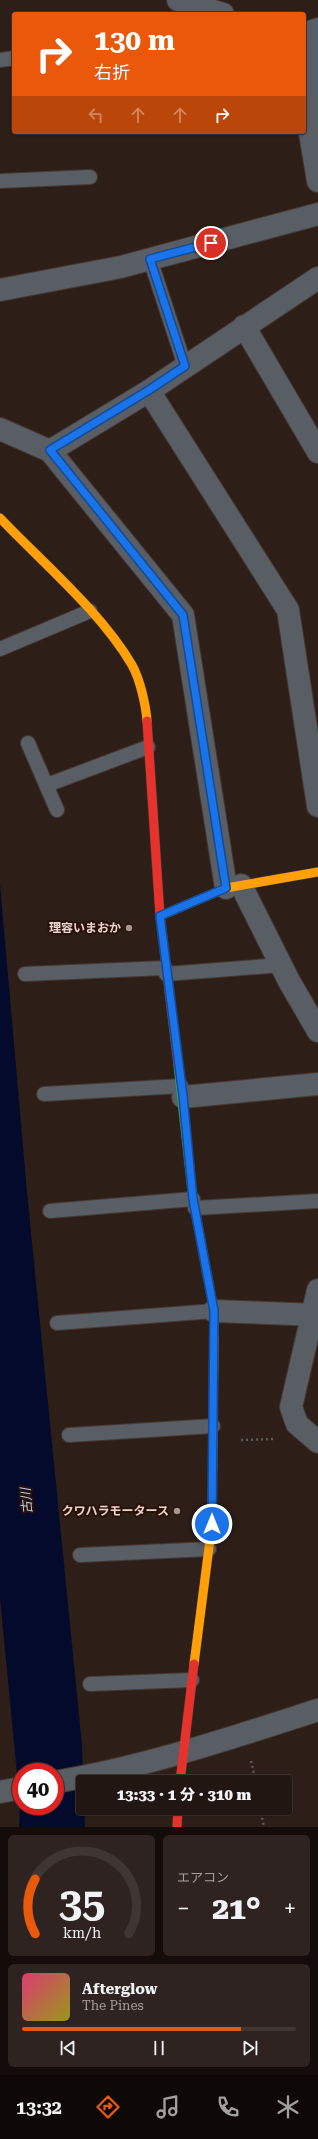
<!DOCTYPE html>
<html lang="ja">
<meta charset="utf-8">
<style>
body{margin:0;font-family:"Roboto Serif","Noto Sans JP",serif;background:#2e2320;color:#f1f3f6;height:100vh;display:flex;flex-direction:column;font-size:15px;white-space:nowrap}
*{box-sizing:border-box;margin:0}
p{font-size:13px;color:#a29f9f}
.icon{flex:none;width:22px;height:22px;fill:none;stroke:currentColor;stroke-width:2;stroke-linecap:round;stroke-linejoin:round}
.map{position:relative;height:1827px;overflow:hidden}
.details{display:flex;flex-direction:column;gap:8px;padding:8px;background:#130c0a;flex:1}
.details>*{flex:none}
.banner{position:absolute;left:12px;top:12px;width:294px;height:122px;border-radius:4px;box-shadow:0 1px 3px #0004,0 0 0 1px #3f3532;background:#ea580c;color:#fff;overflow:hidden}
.speed{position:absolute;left:12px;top:1763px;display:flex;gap:8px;font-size:20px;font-weight:700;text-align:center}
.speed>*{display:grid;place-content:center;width:52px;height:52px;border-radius:50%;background:#221612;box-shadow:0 1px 3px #0004,0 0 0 1px #3f3532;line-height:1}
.speed .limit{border:6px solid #d22;background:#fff;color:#111}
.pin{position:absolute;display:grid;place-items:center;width:34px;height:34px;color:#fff;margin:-17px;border:2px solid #fff;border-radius:50%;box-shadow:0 1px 4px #0007}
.me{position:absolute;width:44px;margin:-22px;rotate:0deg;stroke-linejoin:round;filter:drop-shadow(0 0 3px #0008)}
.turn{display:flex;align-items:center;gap:14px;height:84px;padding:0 16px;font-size:18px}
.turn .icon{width:52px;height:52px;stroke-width:2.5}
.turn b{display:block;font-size:28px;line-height:34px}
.lanes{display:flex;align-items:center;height:38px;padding:0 16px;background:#0003;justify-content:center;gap:20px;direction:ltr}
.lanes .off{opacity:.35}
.big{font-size:30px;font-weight:800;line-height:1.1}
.details .widget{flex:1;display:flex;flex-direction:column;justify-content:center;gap:6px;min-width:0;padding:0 14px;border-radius:6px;background:#2e2320}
.details .dial{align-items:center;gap:0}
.dial svg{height:104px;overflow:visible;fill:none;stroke:#3f3532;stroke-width:7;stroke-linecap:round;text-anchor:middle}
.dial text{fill:#f1f3f6;stroke:none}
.song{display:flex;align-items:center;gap:12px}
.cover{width:48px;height:48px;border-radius:6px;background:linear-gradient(135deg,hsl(340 70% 55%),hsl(60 70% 35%))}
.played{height:4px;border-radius:2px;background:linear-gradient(90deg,#ea580c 80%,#3f3532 80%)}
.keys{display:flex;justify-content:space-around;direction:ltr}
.heat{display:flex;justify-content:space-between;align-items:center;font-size:22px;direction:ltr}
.details .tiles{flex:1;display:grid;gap:8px;grid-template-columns:1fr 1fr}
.widget:last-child{grid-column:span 2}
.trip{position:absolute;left:76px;top:1775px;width:216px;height:40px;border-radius:4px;background:#221612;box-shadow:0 1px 3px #0004,0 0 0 1px #3f3532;font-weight:800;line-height:40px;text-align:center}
.tab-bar{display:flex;height:64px;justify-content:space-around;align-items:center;background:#0e0907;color:#a29f9f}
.tab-bar .icon{width:28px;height:28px}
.tab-bar .on{color:#ea580c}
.tab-bar b{font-size:18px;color:#f1f3f6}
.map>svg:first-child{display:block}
.water{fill:#040a2c;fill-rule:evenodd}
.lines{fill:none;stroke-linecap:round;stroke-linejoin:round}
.lane-casing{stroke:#453833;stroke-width:16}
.street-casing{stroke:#453833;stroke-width:24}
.fast-casing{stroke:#453833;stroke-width:10}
.slow-casing{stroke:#453833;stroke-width:10}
.jam-casing{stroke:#453833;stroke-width:10}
.path{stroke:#5b5a5c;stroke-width:2.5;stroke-dasharray:2 3;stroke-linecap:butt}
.lane{stroke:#595d64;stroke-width:14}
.street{stroke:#595d64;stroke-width:22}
.fast{stroke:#30b455;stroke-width:9}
.slow{stroke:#ff9f0a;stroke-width:9}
.jam{stroke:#e5322d;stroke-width:9}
.route-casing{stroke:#114b97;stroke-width:10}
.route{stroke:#1a73e8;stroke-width:7}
.poi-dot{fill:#a6948e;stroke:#2a1107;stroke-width:1.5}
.labels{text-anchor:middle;stroke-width:4;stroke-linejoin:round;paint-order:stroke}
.poi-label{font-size:12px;font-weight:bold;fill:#e7d4cd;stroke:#2a1107;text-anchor:end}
.water-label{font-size:13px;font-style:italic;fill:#b8cef0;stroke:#2a1107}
</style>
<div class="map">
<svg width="318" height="1827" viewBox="0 0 318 1827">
<rect width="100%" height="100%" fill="#2d1e18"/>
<path class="water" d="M 0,884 L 27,1192 L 82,1745 L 85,1827 L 19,1827 L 20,1805 L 0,1598 ZM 21,1772 L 55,1772 L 55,1806 L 21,1806 Z"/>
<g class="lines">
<g class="lane-casing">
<g id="lane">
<polyline points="0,60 14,58"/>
<polyline points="0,181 90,177"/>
<polyline points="150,259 185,366"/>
<polyline points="0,649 90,611"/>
<polyline points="28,743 57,810"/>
<polyline points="47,785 148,747"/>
<polyline points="25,974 165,968"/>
<polyline points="166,974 281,965"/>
<polyline points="44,1094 181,1086"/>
<polyline points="195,1208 318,1201"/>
<polyline points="50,1211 193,1199"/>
<polyline points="57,1323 214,1311"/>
<polyline points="69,1435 213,1426"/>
<polyline points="80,1555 209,1549"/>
<polyline points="90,1684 192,1680"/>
</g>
</g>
<g class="street-casing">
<g id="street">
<polyline points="178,0 223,14"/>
<polyline points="304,34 318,29"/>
<polyline points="318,46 307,115 318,181"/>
<polyline points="0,290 121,267 318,214"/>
<polyline points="244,326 318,452"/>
<polyline points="149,391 288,610 318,806"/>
<polyline points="0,429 50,451 183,615 226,888"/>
<polyline points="50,451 149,391 318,278"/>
<polyline points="241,885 289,981 318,1031"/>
<polyline points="183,1097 318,1084"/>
<polyline points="318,1290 291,1407 297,1424 318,1442"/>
<polyline points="214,1311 318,1315"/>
<path d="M 55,1782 C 145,1767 231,1738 318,1710"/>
<polyline points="0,1792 21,1788"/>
</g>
</g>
<g class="fast-casing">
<polyline id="fast" points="178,1064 193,1199 214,1311 214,1338"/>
</g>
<g class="slow-casing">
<g id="slow">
<path d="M 0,518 C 43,563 101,612 132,665 C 140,679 146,706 147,721"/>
<polyline points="160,916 226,888 318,872"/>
<polyline points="194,1664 212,1524 214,1338"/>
</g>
</g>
<g class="jam-casing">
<g id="jam">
<polyline points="147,721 160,916 178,1064"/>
<polyline points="180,1782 194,1664"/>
<polyline points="177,1827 178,1808"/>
</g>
</g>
<g class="path">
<polyline points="241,1440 274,1439"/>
<polyline points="251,1761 256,1782"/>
<polyline points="260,1808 264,1827"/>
</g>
<use href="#lane" class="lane"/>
<use href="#street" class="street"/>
<use href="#fast" class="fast"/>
<use href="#slow" class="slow"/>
<use href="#jam" class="jam"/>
</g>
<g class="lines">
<g class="route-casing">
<polyline id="route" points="211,243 150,259 185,366 149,390 50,450 183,615 226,888 160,916 183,1096 193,1199 214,1311 212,1524"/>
</g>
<use href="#route" class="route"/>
</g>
<g class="poi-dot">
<circle cx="129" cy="928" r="4"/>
<circle cx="177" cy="1511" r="4"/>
</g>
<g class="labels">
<g class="poi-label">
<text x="121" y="932">理容いまおか</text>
<text x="169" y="1515">クワハラモータース</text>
</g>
<g class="water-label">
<text transform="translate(26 1501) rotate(-95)" y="5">古川</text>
</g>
</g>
</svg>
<div class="speed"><div class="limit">40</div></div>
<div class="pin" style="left:211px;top:243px;background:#d93025"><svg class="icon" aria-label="arrive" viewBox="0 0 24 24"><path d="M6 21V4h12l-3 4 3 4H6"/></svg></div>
<svg class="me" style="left:212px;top:1524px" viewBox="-20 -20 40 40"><circle r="17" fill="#1a73e8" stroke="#fff" stroke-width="3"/><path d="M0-11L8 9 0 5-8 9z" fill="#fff"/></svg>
<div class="trip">13:33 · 1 分 · 310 m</div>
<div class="banner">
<div class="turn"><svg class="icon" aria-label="right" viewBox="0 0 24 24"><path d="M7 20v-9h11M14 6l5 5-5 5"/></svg><div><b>130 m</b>右折</div></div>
<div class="lanes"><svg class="icon off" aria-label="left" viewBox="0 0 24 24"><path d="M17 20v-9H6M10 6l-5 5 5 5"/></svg><svg class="icon off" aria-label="ahead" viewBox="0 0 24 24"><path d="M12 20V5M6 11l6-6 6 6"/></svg><svg class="icon off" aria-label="ahead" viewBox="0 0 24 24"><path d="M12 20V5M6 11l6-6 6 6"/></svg><svg class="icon" aria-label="right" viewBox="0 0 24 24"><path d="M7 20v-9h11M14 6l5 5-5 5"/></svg></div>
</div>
</div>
<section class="details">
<div class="tiles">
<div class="widget dial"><svg viewBox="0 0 100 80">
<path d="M14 69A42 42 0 1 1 86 69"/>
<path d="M14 69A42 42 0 0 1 14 27" stroke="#ea580c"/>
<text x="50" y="56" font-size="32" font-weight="700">35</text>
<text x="50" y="72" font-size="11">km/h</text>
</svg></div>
<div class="widget"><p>エアコン</p>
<div class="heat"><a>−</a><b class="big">21°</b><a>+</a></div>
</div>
<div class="widget">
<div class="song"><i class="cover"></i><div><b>Afterglow</b><p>The Pines</p></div></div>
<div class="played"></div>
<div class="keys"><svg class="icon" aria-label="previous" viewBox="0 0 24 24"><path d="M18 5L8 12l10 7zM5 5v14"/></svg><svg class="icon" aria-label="pause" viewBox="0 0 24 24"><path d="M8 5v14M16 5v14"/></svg><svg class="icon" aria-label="next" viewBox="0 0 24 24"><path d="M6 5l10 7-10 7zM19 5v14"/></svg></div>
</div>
</div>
</section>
<nav class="tab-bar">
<b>13:32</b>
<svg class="icon on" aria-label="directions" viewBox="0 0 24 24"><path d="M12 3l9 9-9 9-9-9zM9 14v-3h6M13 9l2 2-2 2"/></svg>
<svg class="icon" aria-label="music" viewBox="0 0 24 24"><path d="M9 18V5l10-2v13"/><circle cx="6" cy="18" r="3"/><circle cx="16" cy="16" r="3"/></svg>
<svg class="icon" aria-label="phone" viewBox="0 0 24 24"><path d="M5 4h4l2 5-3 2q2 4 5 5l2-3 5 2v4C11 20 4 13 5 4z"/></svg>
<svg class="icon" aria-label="climate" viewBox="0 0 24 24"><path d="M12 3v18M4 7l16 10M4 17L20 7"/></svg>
</nav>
